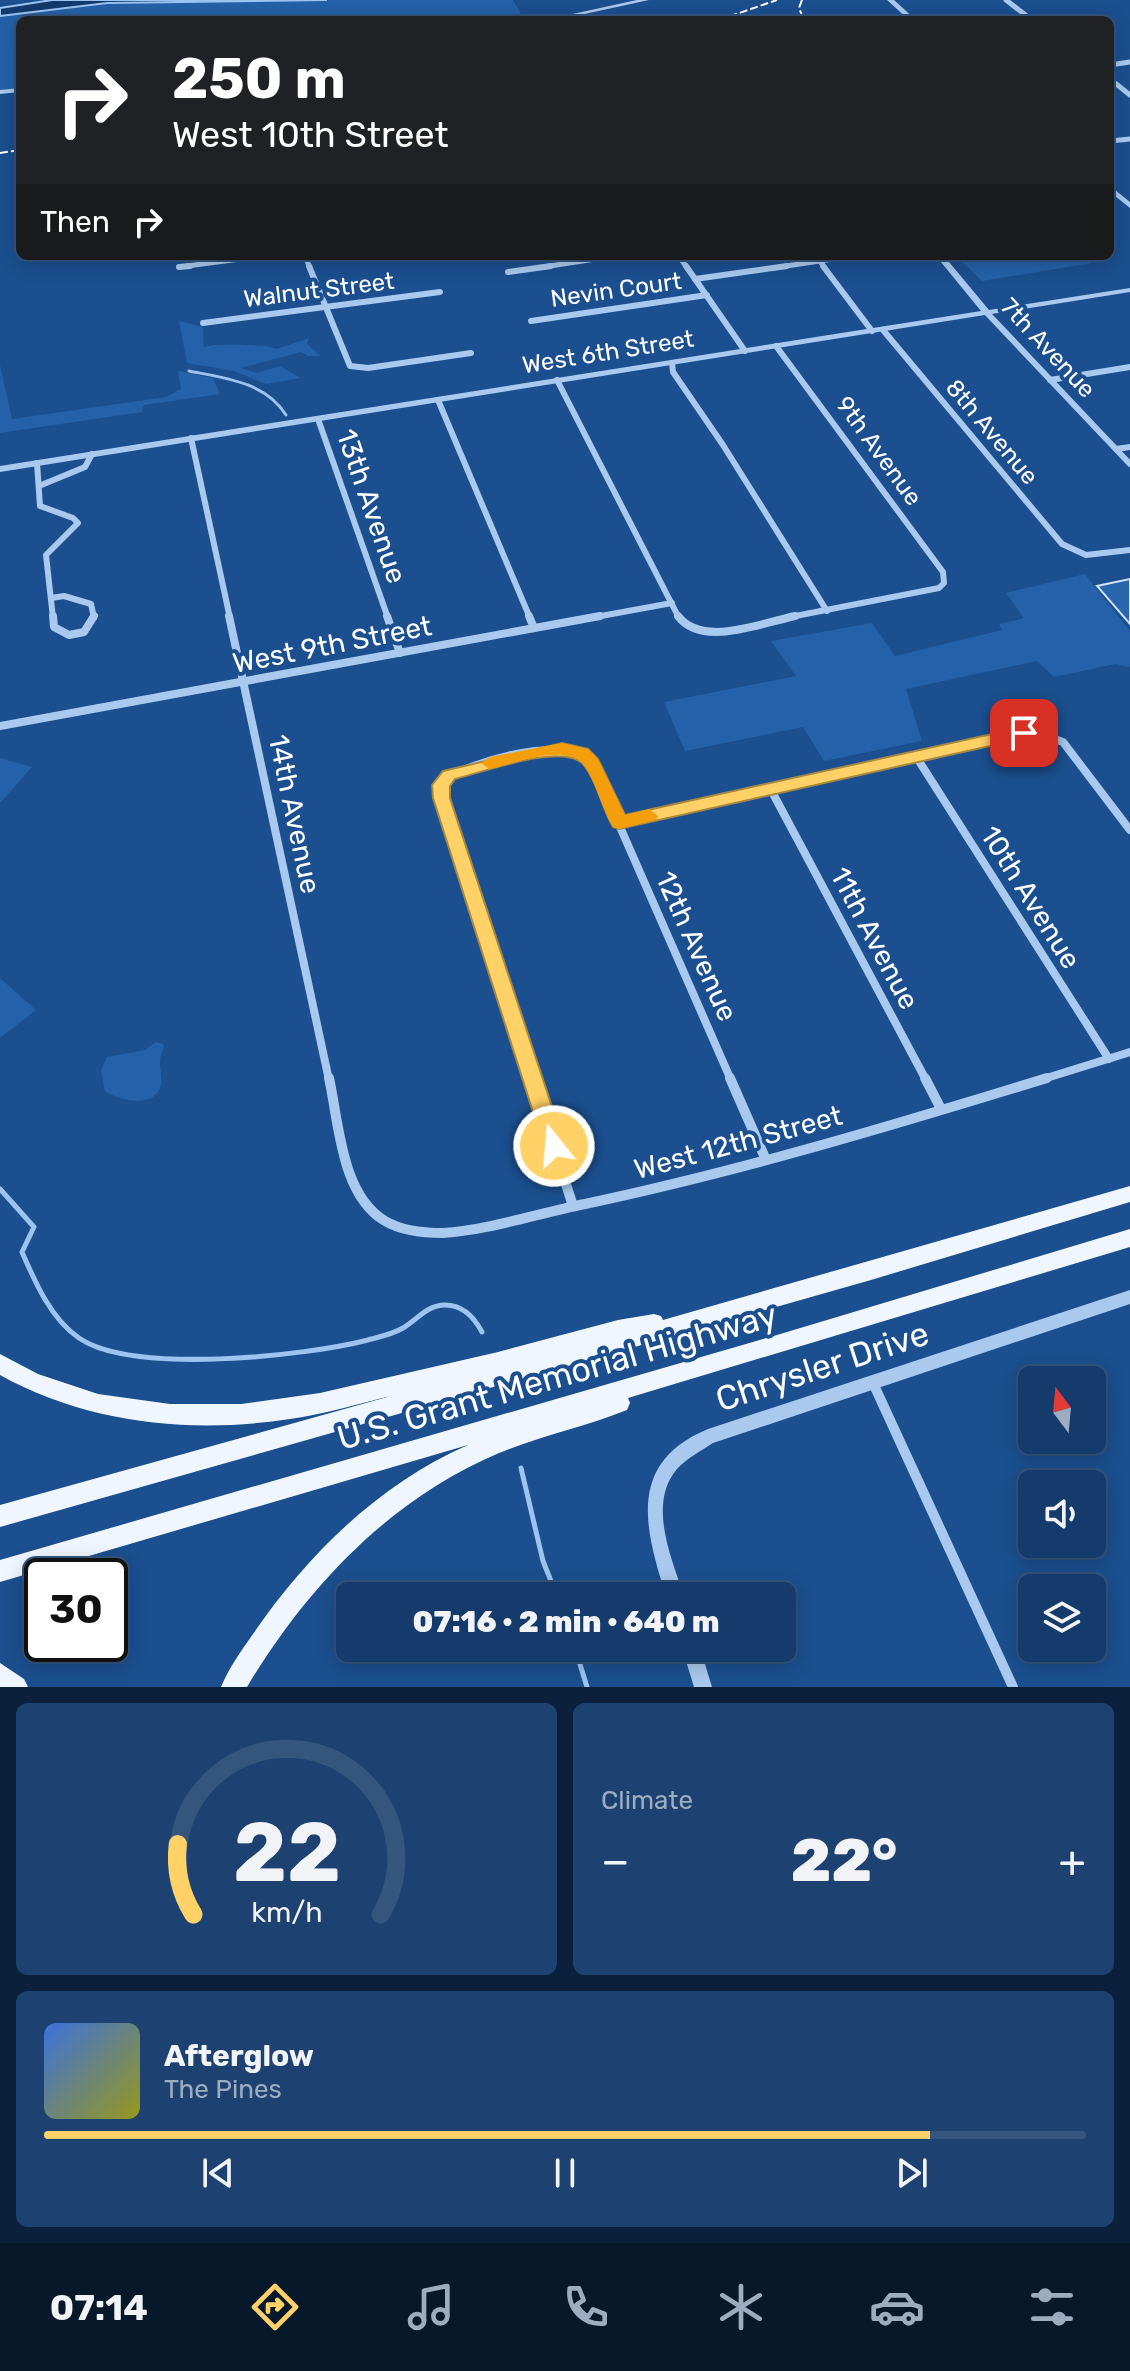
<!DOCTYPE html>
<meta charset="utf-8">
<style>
body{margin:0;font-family:Rubik,sans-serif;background:#1d4271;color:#f1f3f6;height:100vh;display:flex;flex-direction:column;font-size:30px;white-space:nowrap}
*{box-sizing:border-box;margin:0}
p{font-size:26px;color:#9dadc1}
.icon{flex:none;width:44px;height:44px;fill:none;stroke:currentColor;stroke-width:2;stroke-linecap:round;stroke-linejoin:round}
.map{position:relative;height:1687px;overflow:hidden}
.details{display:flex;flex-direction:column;gap:16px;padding:16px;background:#0b203b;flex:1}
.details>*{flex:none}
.top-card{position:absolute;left:16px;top:16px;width:1098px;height:244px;border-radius:12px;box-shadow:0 4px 20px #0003,0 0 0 2px #33557e;background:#202124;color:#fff;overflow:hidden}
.needle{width:52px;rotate:344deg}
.fabs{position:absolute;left:1018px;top:1366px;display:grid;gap:16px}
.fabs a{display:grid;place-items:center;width:88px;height:88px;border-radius:12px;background:#143b6b;box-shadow:0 4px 20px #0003,0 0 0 2px #33557e;font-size:40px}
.speed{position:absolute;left:24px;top:1558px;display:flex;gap:16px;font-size:40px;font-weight:700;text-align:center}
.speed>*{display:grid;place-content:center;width:104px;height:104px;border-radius:50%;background:#143b6b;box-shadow:0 4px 20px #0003,0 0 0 2px #33557e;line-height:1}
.speed .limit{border:4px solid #111;border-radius:12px;background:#fff;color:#111}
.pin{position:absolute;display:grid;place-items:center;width:68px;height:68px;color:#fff;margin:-34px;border-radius:16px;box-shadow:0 4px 12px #0006}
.me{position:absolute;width:88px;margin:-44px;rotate:343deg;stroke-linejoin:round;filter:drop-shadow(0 0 6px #0008)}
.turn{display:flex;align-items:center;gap:28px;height:168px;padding:0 24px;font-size:36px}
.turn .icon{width:104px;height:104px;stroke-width:2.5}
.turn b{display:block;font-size:56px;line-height:68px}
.then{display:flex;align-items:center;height:76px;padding:0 24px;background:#0003;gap:16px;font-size:30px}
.big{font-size:60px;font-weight:800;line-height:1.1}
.details .card{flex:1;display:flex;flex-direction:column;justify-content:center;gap:12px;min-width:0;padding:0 28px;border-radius:12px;background:#1d4271}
.details .dial{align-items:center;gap:0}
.dial svg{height:208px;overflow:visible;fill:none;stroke:#33557e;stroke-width:7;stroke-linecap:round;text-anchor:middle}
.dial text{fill:#f1f3f6;stroke:none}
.song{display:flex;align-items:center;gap:24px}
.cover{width:96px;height:96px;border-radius:12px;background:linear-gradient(135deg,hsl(220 70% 55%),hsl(60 70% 35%))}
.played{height:8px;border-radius:4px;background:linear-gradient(90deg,#ffd166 85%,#33557e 85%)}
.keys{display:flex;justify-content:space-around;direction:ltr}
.heat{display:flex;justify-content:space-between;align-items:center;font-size:44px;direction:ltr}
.details .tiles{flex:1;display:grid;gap:16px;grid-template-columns:1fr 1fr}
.card:last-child{grid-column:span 2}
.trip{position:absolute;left:336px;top:1582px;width:460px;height:80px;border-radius:12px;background:#143b6b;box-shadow:0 4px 20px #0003,0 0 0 2px #33557e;font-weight:800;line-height:80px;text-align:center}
.menu{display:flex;height:128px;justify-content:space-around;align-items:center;background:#08182b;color:#9dadc1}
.menu .icon{width:56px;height:56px}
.menu .selected{color:#ffd166}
.menu b{font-size:36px;color:#f1f3f6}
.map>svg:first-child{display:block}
.green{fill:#2461a8}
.water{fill:#123a6d;stroke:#9cc4f0;stroke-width:2}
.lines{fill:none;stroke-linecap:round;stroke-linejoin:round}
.stream-far1{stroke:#9cc4f0;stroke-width:3}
.stream{stroke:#9cc4f0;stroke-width:5}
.building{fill:#2a66ad;stroke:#cfe3fa;stroke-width:2}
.minor-far3{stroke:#a9c9ee;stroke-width:5}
.minor-far2{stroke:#a9c9ee;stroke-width:6}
.minor-far1{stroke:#a9c9ee;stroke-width:8}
.minor{stroke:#a9c9ee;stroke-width:10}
.tertiary{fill:#a9c9ee;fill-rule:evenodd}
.primary{fill:#f0f6ff;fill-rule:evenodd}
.rail{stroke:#fff;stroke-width:2;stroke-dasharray:8 3;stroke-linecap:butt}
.route{fill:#ffd166;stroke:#a68842;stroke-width:2}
.slow{fill:#f59e0b}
.labels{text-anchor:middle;stroke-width:8;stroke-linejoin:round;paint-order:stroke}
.far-street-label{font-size:24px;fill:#fff;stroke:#1b4f8f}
.street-label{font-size:28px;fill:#fff;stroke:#1b4f8f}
.near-street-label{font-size:34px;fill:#fff;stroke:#1b4f8f}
</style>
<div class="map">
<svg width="1130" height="1687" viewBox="0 0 1130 1687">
<rect width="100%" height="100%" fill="#1b4f8f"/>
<g class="green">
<polygon points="327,0 513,0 524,20 20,20 20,90 0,92 0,16 107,3"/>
<polygon points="956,256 1084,256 1092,263 982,281"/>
<path d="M 179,321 L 203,327 L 204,347 C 213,343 267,344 277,349 L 309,338 L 307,344 L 321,356 L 308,356 L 301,352 L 241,368 L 256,373 L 280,366 L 301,378 L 266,384 L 234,371 L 187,363 Z"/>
<polygon points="0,365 12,419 166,397 181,389 178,371 213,378 220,394 144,405 142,412 0,433"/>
<polygon points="1085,574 1130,631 1130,667 1115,664 1054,677 1037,661 906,689 922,741 824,761 803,727 685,751 664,702 796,676 771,641 872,623 895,656 1002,630 999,624 1024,618 1006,593"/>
<polygon points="0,758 32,767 0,803"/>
<polygon points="0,978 36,1010 0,1038"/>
<path d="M 156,1042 L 163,1044 L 164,1048 C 156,1062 163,1071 161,1085 C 156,1109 118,1101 105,1091 L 101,1070 L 107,1057 L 145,1050 Z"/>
</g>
<polygon class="water" points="52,0 327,0 107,3 0,16 0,8"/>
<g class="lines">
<path class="stream-far1" d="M 189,371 C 225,378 265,382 286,415"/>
<g class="stream">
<path d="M 0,1189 L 34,1227 L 22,1252 C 35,1282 51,1319 79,1338 C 132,1375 306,1356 368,1340 C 379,1337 393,1334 403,1328 C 417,1320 427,1305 445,1305 C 462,1305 474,1317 482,1332"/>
<polyline points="521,1468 543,1561 557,1596"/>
<polyline points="575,1648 587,1687"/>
</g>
</g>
<polygon class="building" points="1130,579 1130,624 1097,586"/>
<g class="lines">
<g class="minor-far3">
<polyline points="1006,0 1032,20"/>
<polyline points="1110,65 1130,62"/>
<polyline points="1110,79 1130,95"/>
<polyline points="1110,141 1130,139"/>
<polyline points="305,256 310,268"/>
<polyline points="679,256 687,268"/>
<polyline points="819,260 825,268"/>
<polyline points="179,267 264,256"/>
<polyline points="537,268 615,256"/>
<polyline points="773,268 853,256"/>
</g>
<g class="minor-far2">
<polyline points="309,266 350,366 368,368 471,353"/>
<polyline points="686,266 745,351"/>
<polyline points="823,266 872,331"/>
<polyline points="179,267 190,266"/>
<polyline points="508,272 551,266"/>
<polyline points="695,279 787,266"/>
<polyline points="987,313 1130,464"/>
<polyline points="531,321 707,295"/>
<polyline points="203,323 440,292"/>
<polyline points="883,330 1062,544 1086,555 1130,550"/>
<polyline points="776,346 943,572 944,583 939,588 785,618"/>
<polyline points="672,363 673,372 723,445 827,611"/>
<polyline points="557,380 679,618"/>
<polyline points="1050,380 1130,367"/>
<polyline points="438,400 530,618"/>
<polyline points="318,419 388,618"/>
<polyline points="191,438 230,618"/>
<polyline points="1116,449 1130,447"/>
<polyline points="37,463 40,506 73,518 78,523 46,555 53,618"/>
<polyline points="39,486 85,467 92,454"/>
<polyline points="51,598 64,596 91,604 94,618"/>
<polyline points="590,618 672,603"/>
</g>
<g class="minor-far1">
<polyline points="53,616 54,627 69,635 84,632 94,616"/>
<polyline points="229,616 329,1080"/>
<polyline points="387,616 400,653"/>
<polyline points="529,616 534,628"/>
<path d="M 678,616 C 702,648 762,623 795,616"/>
<polyline points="0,726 600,616"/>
<polyline points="917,758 1109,1059"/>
<polyline points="770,788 926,1080"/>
<polyline points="619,822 1035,732 1063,742 1130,830"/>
<path d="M 532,1080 L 441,798 L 443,781 C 472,761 564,734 592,763 L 731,1080"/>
<polyline points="1040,1080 1130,1052"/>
</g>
<g class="minor">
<path d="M 329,1078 C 339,1123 341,1195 385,1221 C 402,1231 423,1233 443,1233 C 490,1230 539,1213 585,1204 C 741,1171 894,1125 1047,1078"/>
<polyline points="532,1078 573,1206"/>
<polyline points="730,1078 766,1160"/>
<polyline points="925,1078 941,1109"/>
<polyline points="873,1383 1013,1687"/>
</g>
<g class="tertiary">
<polygon points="637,0 649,0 557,20 545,20"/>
<polygon points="887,0 894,0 916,20 909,20"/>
<polygon points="20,88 20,92 0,94 0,90"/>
<polygon points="1110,186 1130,202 1130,208 1110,192"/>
<polygon points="936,256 944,256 989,310 1130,288 1130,292 0,472 0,466 981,311"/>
<path d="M 1130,1290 L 1130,1304 L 713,1443 C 701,1451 687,1458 677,1469 C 647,1504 672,1559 684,1596 L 666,1596 C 645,1529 626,1463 708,1429 Z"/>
<polygon points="682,1648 700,1648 712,1687 694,1687"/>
</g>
<g class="primary">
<path d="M 1130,1186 L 1130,1202 L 871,1280 L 0,1527 L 0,1505 L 391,1396 C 358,1404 324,1414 290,1419 C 192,1434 88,1424 0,1375 L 0,1354 L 38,1374 L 98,1394 L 170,1404 L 241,1404 L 320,1393 L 498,1352 L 618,1320 L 654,1314 L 661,1316 L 663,1320 Z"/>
<path d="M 1130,1229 L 1130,1247 L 628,1398 L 630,1403 L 627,1410 C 585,1427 540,1436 499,1453 C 390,1499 307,1587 247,1687 L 221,1687 C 229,1668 241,1651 253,1634 C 307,1555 379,1484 468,1445 L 0,1582 L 0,1560 L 777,1335 Z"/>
<polygon points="0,1663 24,1679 28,1687 0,1687"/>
</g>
<g class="rail">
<polyline points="802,0 799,8 804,20"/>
<polyline points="719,20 777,0"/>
<polyline points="0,153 20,150"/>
</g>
</g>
<path class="route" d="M 1024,727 L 1033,733 L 1030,737 L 619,829 L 613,827 C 602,808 597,780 583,764 C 563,742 481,773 455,779 L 450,786 L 450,798 L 565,1146 L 561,1153 L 554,1156 L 546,1153 L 433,798 L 432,785 L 443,771 L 562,743 L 588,749 L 598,759 L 625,815 Z"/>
<path class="slow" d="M 562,743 L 588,749 L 598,759 L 625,815 L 649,809 L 658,816 L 656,820 L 619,829 L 613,827 C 602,808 597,787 586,768 C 569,740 515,764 490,769 L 481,763 L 490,757 Z"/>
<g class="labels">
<g class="far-street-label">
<text transform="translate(319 290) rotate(-7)" y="8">Walnut Street</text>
<text transform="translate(616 290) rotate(-8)" y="8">Nevin Court</text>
<text transform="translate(1048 348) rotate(47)" y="8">7th Avenue</text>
<text transform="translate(608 352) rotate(-9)" y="8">West 6th Street</text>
<text transform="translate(992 432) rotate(50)" y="8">8th Avenue</text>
<text transform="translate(879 451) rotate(54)" y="8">9th Avenue</text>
</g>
<g class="street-label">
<text transform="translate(372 506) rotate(71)" y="10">13th Avenue</text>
<text transform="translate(332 644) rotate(-11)" y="10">West 9th Street</text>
<text transform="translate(295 814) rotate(78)" y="10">14th Avenue</text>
<text transform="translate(1031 897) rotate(58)" y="10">10th Avenue</text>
<text transform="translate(875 938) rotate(62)" y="10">11th Avenue</text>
<text transform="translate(697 946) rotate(66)" y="10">12th Avenue</text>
<text transform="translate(738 1142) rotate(-15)" y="10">West 12th Street</text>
</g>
<g class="near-street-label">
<text transform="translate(822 1366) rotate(-18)" y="12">Chrysler Drive</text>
<text transform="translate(557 1376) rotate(-16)" y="12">U.S. Grant Memorial Highway</text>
</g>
</g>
</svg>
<div class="fabs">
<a><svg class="needle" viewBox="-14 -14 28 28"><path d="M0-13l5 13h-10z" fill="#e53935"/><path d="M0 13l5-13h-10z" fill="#9dadc1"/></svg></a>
<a><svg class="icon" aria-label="sound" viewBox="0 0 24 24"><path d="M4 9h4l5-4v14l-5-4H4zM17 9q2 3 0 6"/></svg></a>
<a><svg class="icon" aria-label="layers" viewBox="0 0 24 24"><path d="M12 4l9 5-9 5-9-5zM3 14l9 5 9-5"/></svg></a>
</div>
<div class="speed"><div class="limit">30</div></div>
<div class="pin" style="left:1024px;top:733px;background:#d93025"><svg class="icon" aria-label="arrive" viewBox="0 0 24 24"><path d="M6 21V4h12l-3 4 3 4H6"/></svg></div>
<svg class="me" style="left:554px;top:1146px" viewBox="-20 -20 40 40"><circle r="17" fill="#ffd166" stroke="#fff" stroke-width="3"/><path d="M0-11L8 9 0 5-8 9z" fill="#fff"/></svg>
<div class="trip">07:16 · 2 min · 640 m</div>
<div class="top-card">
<div class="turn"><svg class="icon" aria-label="right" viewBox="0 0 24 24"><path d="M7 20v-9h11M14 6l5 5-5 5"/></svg><div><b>250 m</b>West 10th Street</div></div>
<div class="then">Then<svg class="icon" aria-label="right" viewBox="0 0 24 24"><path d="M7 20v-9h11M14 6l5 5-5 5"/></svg></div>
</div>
</div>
<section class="details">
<div class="tiles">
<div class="card dial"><svg viewBox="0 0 100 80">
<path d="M14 69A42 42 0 1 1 86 69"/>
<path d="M14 69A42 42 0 0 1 8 42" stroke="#ffd166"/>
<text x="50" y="56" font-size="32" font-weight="700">22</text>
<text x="50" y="72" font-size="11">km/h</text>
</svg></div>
<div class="card"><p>Climate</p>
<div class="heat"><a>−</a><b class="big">22°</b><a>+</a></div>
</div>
<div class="card">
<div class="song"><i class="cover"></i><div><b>Afterglow</b><p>The Pines</p></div></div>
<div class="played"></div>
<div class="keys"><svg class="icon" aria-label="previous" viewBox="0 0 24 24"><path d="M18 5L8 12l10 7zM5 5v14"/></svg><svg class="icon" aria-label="pause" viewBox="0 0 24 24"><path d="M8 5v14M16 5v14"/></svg><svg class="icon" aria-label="next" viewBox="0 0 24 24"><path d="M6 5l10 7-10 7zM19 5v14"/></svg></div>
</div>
</div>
</section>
<nav class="menu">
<b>07:14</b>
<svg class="icon selected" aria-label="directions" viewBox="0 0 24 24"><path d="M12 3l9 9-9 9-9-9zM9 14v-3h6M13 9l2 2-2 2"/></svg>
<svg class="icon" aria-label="music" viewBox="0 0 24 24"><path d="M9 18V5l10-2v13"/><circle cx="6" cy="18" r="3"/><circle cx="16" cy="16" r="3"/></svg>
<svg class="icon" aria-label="phone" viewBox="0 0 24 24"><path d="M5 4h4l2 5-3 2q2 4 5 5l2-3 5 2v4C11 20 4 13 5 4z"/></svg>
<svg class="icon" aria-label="climate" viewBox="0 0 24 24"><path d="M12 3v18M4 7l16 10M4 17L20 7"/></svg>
<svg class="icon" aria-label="car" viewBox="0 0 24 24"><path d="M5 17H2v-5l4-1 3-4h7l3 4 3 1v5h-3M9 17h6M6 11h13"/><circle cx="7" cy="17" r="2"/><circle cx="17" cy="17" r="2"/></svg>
<svg class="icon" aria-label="filters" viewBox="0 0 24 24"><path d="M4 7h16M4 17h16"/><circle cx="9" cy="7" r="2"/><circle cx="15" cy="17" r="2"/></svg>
</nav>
